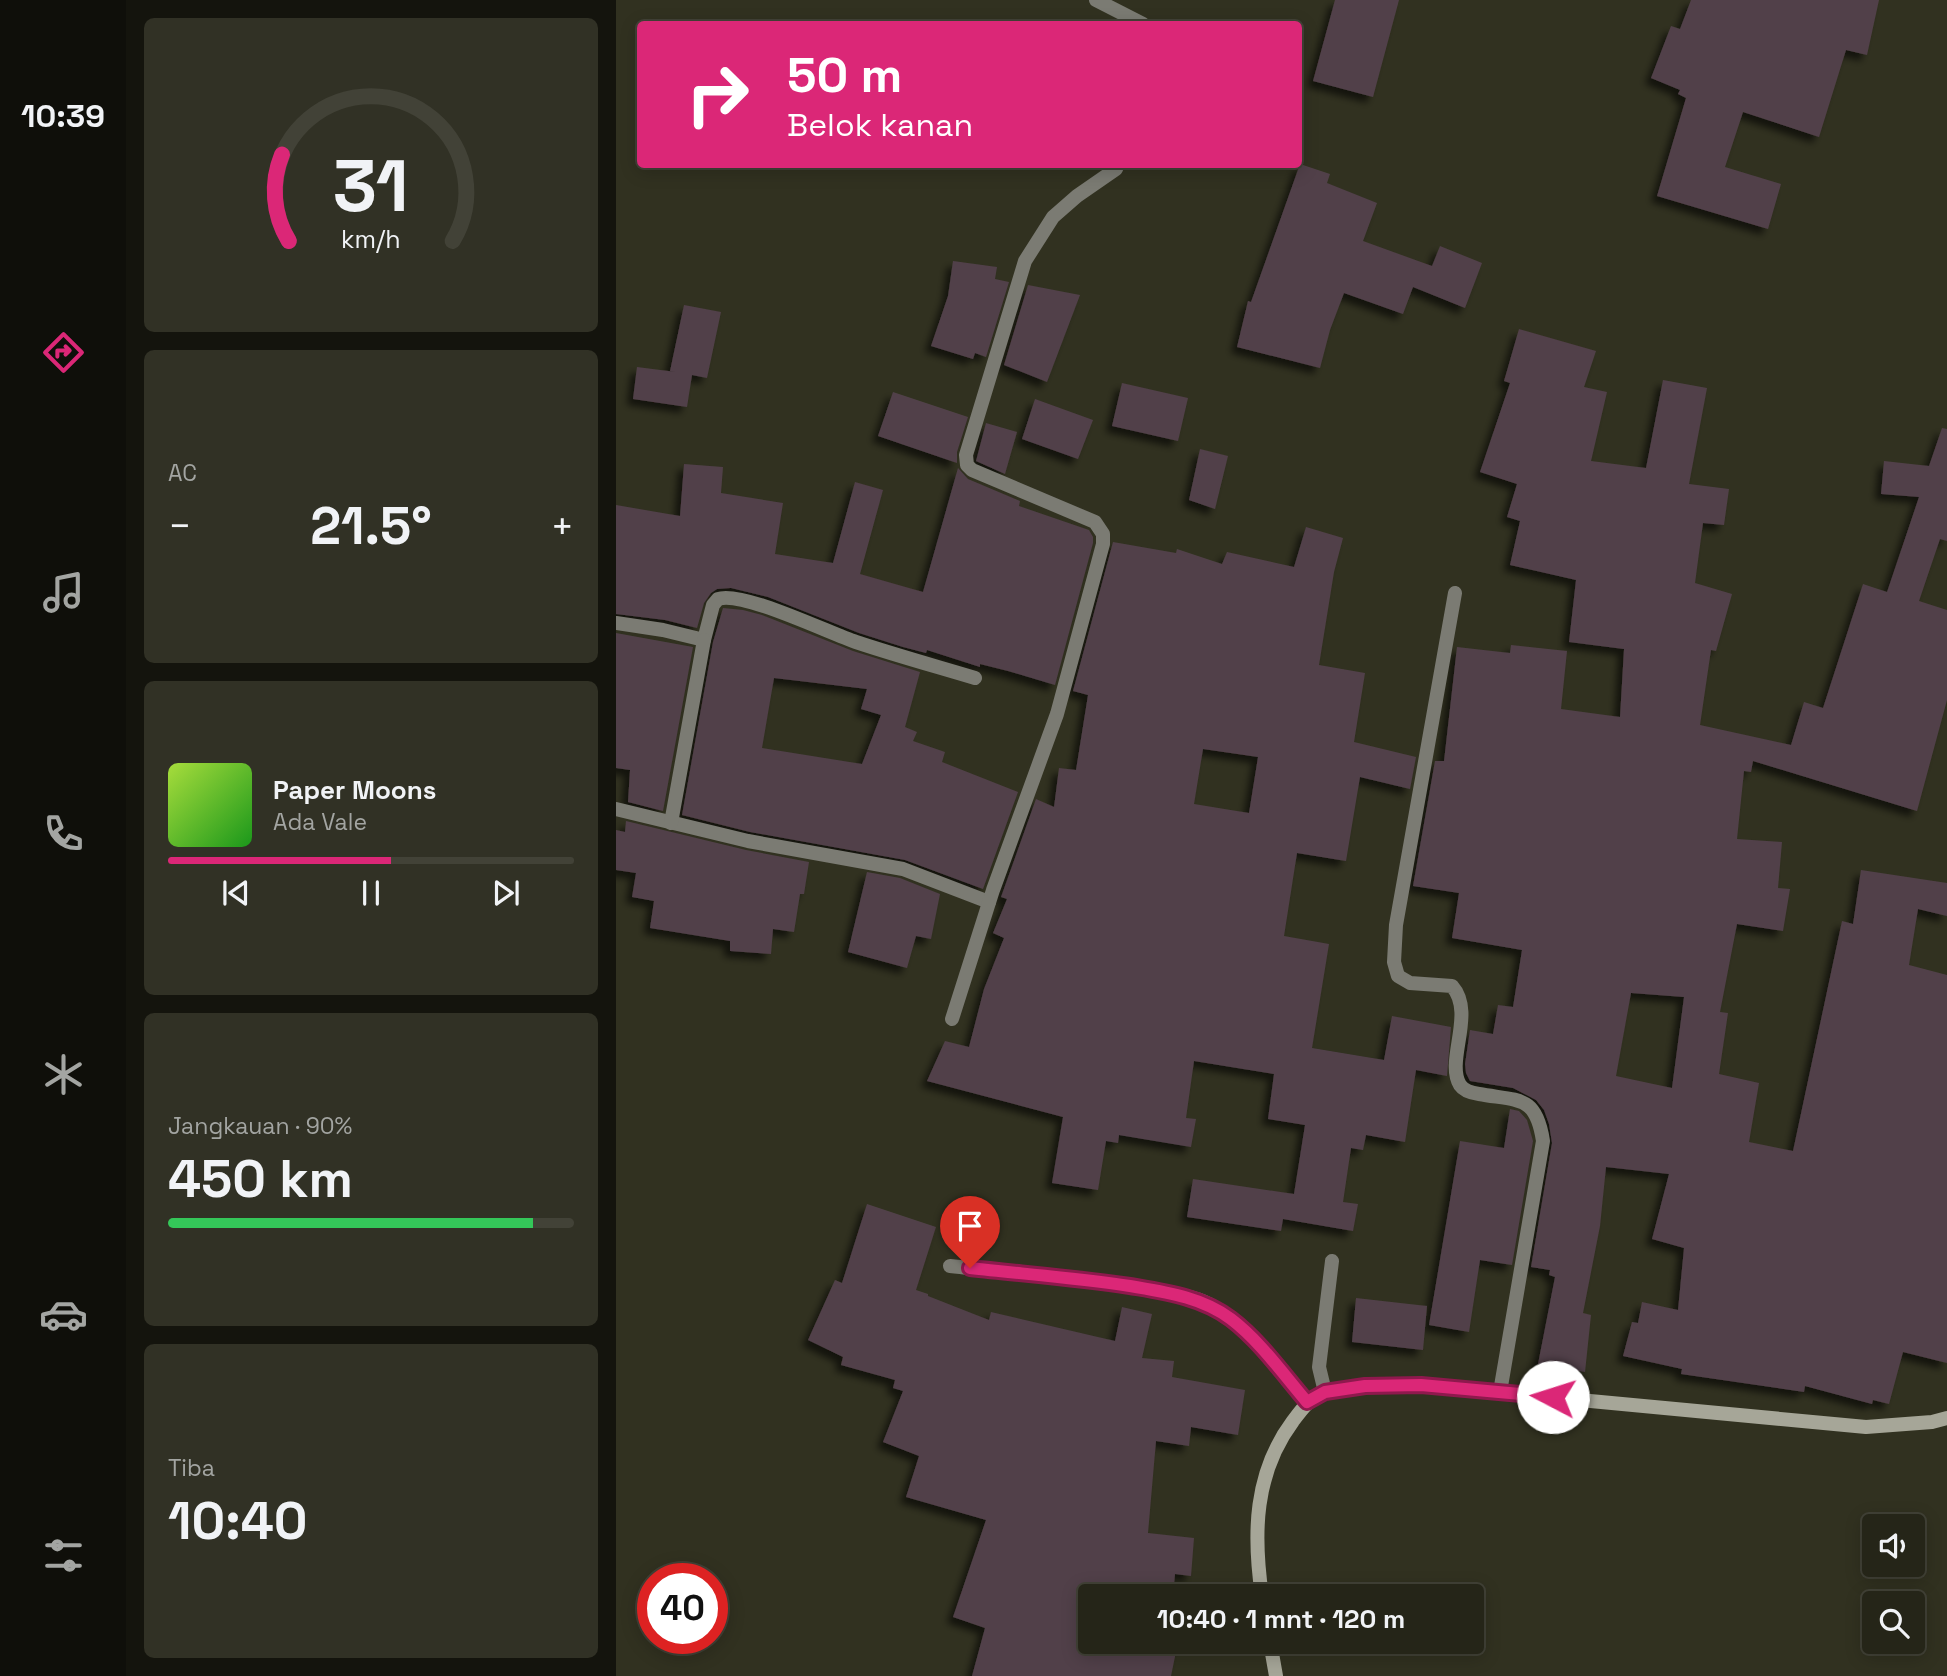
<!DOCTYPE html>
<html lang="id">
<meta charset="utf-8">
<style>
body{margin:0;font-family:"Space Grotesk",sans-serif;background:#313125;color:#f1f3f6;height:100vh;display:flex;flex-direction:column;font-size:26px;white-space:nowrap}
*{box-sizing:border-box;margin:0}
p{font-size:23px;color:#a3a5a2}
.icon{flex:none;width:38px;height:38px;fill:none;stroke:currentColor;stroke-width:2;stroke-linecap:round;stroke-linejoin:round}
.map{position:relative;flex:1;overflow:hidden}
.drawer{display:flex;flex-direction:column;gap:18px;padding:18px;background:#14140d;width:490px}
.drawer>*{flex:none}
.guide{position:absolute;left:21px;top:21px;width:665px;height:147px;border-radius:7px;box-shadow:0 4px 18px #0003,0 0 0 2px #424237;background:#db2777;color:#fff;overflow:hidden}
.buttons{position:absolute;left:1246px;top:1514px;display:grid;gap:14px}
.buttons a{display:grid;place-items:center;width:63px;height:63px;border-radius:7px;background:#252518;box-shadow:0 4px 18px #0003,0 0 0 2px #424237;font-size:35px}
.speed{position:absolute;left:21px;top:1563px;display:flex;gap:14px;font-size:35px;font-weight:700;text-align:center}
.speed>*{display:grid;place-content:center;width:91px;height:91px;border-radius:50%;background:#252518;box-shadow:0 4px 18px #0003,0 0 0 2px #424237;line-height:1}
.speed .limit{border:10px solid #d22;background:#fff;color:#111}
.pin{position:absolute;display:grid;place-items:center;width:60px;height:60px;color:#fff;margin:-72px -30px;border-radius:50% 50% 50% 0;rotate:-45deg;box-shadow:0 0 7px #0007}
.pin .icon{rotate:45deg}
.me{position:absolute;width:77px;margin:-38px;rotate:275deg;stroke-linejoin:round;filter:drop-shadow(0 0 5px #0008)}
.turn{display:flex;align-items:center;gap:24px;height:147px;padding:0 35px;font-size:32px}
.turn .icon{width:91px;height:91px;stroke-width:2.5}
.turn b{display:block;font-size:49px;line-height:60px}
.big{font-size:52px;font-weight:700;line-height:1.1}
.drawer .tile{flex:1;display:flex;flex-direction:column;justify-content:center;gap:10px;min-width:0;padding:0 24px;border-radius:10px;background:#313125}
.drawer .dial{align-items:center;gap:0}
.dial svg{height:182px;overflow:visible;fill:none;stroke:#424237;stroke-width:7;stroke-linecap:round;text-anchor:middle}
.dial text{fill:#f1f3f6;stroke:none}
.song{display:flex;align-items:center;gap:21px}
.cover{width:84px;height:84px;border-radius:10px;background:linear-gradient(135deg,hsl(80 70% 55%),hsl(120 70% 35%))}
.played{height:7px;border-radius:4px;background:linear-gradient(90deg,#db2777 55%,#424237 55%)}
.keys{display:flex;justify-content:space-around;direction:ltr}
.heat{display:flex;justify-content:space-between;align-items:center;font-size:38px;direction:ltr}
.charge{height:10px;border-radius:5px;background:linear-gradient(90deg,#34c759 90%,#424237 0)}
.trip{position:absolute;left:462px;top:1584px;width:406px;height:70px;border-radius:7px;background:#252518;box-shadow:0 4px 18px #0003,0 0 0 2px #424237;font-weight:700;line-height:70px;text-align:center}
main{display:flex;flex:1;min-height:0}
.tab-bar{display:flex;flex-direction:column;width:126px;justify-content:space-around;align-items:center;background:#0f0f0a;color:#a3a5a2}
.tab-bar .icon{width:49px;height:49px}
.tab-bar .current{color:#db2777}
.tab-bar b{font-size:32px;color:#f1f3f6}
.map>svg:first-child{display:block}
.building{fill:#514049;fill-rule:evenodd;filter:url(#shadow)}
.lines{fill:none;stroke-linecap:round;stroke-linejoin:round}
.lane{stroke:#7b7b73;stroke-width:14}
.street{stroke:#7b7b73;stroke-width:14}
.secondary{stroke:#a6a698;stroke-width:14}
.route-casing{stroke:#8e194d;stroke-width:18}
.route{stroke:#db2777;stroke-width:12}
</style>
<main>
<nav class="tab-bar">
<b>10:39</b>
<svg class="icon current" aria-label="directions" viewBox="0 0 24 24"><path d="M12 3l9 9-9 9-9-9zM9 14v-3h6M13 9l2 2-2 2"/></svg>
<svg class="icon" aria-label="music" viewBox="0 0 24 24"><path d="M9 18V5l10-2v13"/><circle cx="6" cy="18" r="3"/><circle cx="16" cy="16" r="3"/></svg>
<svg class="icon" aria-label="phone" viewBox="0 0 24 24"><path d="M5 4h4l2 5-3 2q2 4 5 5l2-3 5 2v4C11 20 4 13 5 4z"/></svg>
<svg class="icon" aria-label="climate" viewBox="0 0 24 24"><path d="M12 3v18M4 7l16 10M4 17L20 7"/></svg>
<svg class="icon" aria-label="car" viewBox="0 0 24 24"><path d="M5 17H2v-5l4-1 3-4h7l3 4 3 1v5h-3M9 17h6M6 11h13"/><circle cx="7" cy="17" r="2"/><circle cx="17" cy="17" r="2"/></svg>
<svg class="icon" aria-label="filters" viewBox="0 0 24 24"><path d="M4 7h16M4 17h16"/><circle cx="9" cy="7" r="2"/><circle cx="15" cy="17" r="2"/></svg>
</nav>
<section class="drawer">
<div class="tile dial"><svg viewBox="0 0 100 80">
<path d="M14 69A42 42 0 1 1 86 69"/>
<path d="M14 69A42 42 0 0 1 11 31" stroke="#db2777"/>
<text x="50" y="56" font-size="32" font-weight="700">31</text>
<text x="50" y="72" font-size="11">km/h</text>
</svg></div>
<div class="tile"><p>AC</p>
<div class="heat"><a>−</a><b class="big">21.5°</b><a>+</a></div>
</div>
<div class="tile">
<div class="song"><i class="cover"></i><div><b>Paper Moons</b><p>Ada Vale</p></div></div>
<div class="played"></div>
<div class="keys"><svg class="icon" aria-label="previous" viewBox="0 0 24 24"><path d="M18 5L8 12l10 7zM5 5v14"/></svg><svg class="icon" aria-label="pause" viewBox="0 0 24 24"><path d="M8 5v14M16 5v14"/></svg><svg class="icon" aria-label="next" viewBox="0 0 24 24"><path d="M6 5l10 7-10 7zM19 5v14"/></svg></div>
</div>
<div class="tile"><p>Jangkauan · 90%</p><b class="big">450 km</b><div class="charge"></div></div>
<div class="tile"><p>Tiba</p><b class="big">10:40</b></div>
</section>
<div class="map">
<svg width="1331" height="1676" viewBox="0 0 1331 1676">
<defs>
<filter id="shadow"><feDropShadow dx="-6" dy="6" stdDeviation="3.5" flood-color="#0009"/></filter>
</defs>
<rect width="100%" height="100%" fill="#313120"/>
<g class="building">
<polygon points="719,0 783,0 757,97 697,81"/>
<polygon points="1075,0 1263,0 1251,55 1230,50 1203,137 1127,112 1109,167 1165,184 1152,229 1041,196 1070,98 1062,94 1064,90 1035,78 1055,26 1064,29"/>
<polygon points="684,164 714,174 711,183 761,203 747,241 816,266 824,246 866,263 849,308 797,287 787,314 728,293 714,330 704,368 621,347 632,301 635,302"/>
<polygon points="337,261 381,267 379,279 393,282 370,357 359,353 357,359 315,346 332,296"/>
<polygon points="412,285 464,295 431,382 388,365"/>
<polygon points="68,305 105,312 91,378 76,375 71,407 17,399 21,367 60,372 54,371"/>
<path d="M 903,329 L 980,351 L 968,387 L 991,392 L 975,461 L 1030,468 L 1047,380 L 1091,388 L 1073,484 L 1113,489 L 1108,525 L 1087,523 L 1079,583 L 1116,594 L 1100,651 L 1095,650 L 1084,725 L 1175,745 L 1188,702 L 1207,708 L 1247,584 L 1271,592 L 1303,497 L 1265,494 L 1268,461 L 1313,466 L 1326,428 L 1331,429 L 1331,541 L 1324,539 L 1303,601 L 1331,610 L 1331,700 L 1301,811 L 1137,761 L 1135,772 L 1128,771 L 1121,839 L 1166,842 L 1162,888 L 1174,889 L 1167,931 L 1121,924 L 1104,1012 L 1112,1013 L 1103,1074 L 1143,1083 L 1133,1142 L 1177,1151 L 1226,921 L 1237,924 L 1245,870 L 1331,883 L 1331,916 L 1302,909 L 1293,965 L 1331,975 L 1331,1363 L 1287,1352 L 1273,1404 L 1257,1400 L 1256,1404 L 1189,1386 L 1188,1392 L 1065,1374 L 1066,1369 L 1007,1356 L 1016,1322 L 1022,1323 L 1026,1302 L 1062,1310 L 1068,1248 L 1036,1239 L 1053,1174 L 990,1167 L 984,1226 L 967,1313 L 975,1315 L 969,1372 L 922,1364 L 939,1277 L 933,1275 L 934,1270 L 915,1267 L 936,1143 L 933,1124 L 928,1110 L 920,1100 L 897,1088 L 854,1081 L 850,1073 L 849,1064 L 854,1030 L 877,1034 L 882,1005 L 897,1007 L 906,950 L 836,938 L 843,893 L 797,886 L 819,761 L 828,761 L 841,647 L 894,653 L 895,645 L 951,651 L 945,709 L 1004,717 L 1008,649 L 953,642 L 960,580 L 894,565 L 904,521 L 891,517 L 901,484 L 864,472 L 894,383 L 888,381 ZM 1015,993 L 1068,997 L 1056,1088 L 1000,1076 Z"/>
<polygon points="506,383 572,398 562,441 496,426"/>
<polygon points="277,392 352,417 341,452 341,463 262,436"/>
<polygon points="419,399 477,420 462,459 406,439"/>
<polygon points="370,423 401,432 389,474 360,461"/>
<polygon points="584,449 612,456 599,509 573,500"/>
<polygon points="68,464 107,467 105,493 167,503 159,554 217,563 239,482 267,490 244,574 307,592 342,468 352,479 404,501 403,506 473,530 477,537 477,543 439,685 392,671 364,664 364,667 311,650 310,653 287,647 243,633 152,597 115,588 101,589 95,593 88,603 81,628 49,620 0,614 0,505 64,516"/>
<path d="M 690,527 L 727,538 L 718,572 L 703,665 L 749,673 L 738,742 L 800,757 L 794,789 L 744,777 L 730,861 L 681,853 L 668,936 L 713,944 L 696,1048 L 768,1060 L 776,1016 L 835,1027 L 831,1076 L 800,1070 L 789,1142 L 750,1135 L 747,1150 L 735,1148 L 727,1202 L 742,1204 L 737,1231 L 667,1219 L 665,1231 L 571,1217 L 577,1179 L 678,1194 L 689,1125 L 652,1119 L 658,1074 L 578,1061 L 570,1118 L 580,1119 L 575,1147 L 503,1135 L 502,1143 L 490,1141 L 482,1190 L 436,1183 L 447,1117 L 311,1081 L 329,1041 L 353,1047 L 368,989 L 388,938 L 377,933 L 391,899 L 385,897 L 420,799 L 438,807 L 443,768 L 460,770 L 472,695 L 457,691 L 497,542 L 560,553 L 561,549 L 606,564 L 611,552 L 678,567 ZM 587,749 L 642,757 L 633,813 L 578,804 Z"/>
<path d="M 107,608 L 127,610 L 146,615 L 237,651 L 304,672 L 289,727 L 301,732 L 297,741 L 329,752 L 326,762 L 402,792 L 367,889 L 289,860 L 134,832 L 66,815 L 97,642 ZM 158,678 L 251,689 L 245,709 L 265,715 L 246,764 L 146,748 Z"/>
<polygon points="0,633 77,647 47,811 12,802 14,770 0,768"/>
<polygon points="10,821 130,850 193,862 188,894 184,894 178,932 157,929 155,954 114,951 114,941 34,928 38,901 16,897 20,873 0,870 0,830 9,832"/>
<polygon points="251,872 284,878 324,894 315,939 300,936 291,968 232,952"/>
<polygon points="894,1109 903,1111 911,1120 917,1141 896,1265 864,1260 853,1332 813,1325 844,1141 888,1148"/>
<polygon points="251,1204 320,1227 300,1290 312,1294 312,1296 373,1320 375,1312 499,1341 506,1307 536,1314 526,1358 558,1361 556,1377 629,1390 622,1435 575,1427 573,1446 540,1441 532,1533 578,1538 575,1576 559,1574 557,1596 474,1596 474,1642 562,1642 555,1676 356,1676 369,1628 337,1617 370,1520 290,1497 303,1456 267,1442 287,1391 277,1388 279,1380 225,1365 227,1357 192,1340 219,1280 226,1283"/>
<polygon points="740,1298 811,1306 807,1350 736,1342"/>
</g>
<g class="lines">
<path class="lane" d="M 334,1266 C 398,1273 461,1278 525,1288 C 547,1292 573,1294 593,1304 C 633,1326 661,1368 691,1402"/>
<g class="street">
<polyline points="480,0 527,24"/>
<path d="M 839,593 L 780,925 L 778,962 L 782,976 L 794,983 L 836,986 C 860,1013 829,1061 844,1085 C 848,1091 856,1093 863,1094 C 903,1101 920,1095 927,1141 L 884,1392"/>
<path d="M 0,623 L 47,630 L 88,640 L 97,605 L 102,599 C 125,590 213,633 240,642 C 279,655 319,666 359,678"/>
<polyline points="0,809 132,841 287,869 373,902"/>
<polyline points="55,823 88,640"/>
<polyline points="336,1019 377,890 441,714 487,544 487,534 479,522 356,470 351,465 350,455 409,261 437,217 461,196 500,169 502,164"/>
<polyline points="709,1392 703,1367 716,1261"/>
</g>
<g class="secondary">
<path d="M 646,1596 C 637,1534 638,1473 677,1421 C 686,1409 694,1398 708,1393 C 734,1383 777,1386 805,1385 L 1250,1427 L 1316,1422 L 1331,1418"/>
<polyline points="654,1642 660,1676"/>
</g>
</g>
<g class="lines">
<g class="route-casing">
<path id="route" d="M 354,1268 C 408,1274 461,1278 514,1286 C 549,1292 586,1297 615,1319 C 644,1341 667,1374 691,1402 L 709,1392 L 749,1386 L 805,1385 L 937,1397"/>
</g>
<use href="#route" class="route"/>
</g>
</svg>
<div class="buttons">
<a><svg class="icon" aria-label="sound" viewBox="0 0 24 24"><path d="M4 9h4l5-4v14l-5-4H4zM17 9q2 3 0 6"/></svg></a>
<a><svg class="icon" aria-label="search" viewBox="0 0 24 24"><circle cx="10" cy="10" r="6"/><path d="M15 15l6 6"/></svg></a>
</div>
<div class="speed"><div class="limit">40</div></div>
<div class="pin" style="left:354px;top:1268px;background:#d93025"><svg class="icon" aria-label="arrive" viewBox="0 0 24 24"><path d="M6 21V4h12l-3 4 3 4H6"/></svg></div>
<svg class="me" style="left:937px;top:1397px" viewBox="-20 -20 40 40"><circle r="19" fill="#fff"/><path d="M0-13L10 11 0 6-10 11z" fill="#db2777"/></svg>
<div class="trip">10:40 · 1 mnt · 120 m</div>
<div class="guide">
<div class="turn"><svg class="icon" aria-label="right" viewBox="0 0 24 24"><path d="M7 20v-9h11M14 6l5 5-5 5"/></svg><div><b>50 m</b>Belok kanan</div></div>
</div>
</div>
</main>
